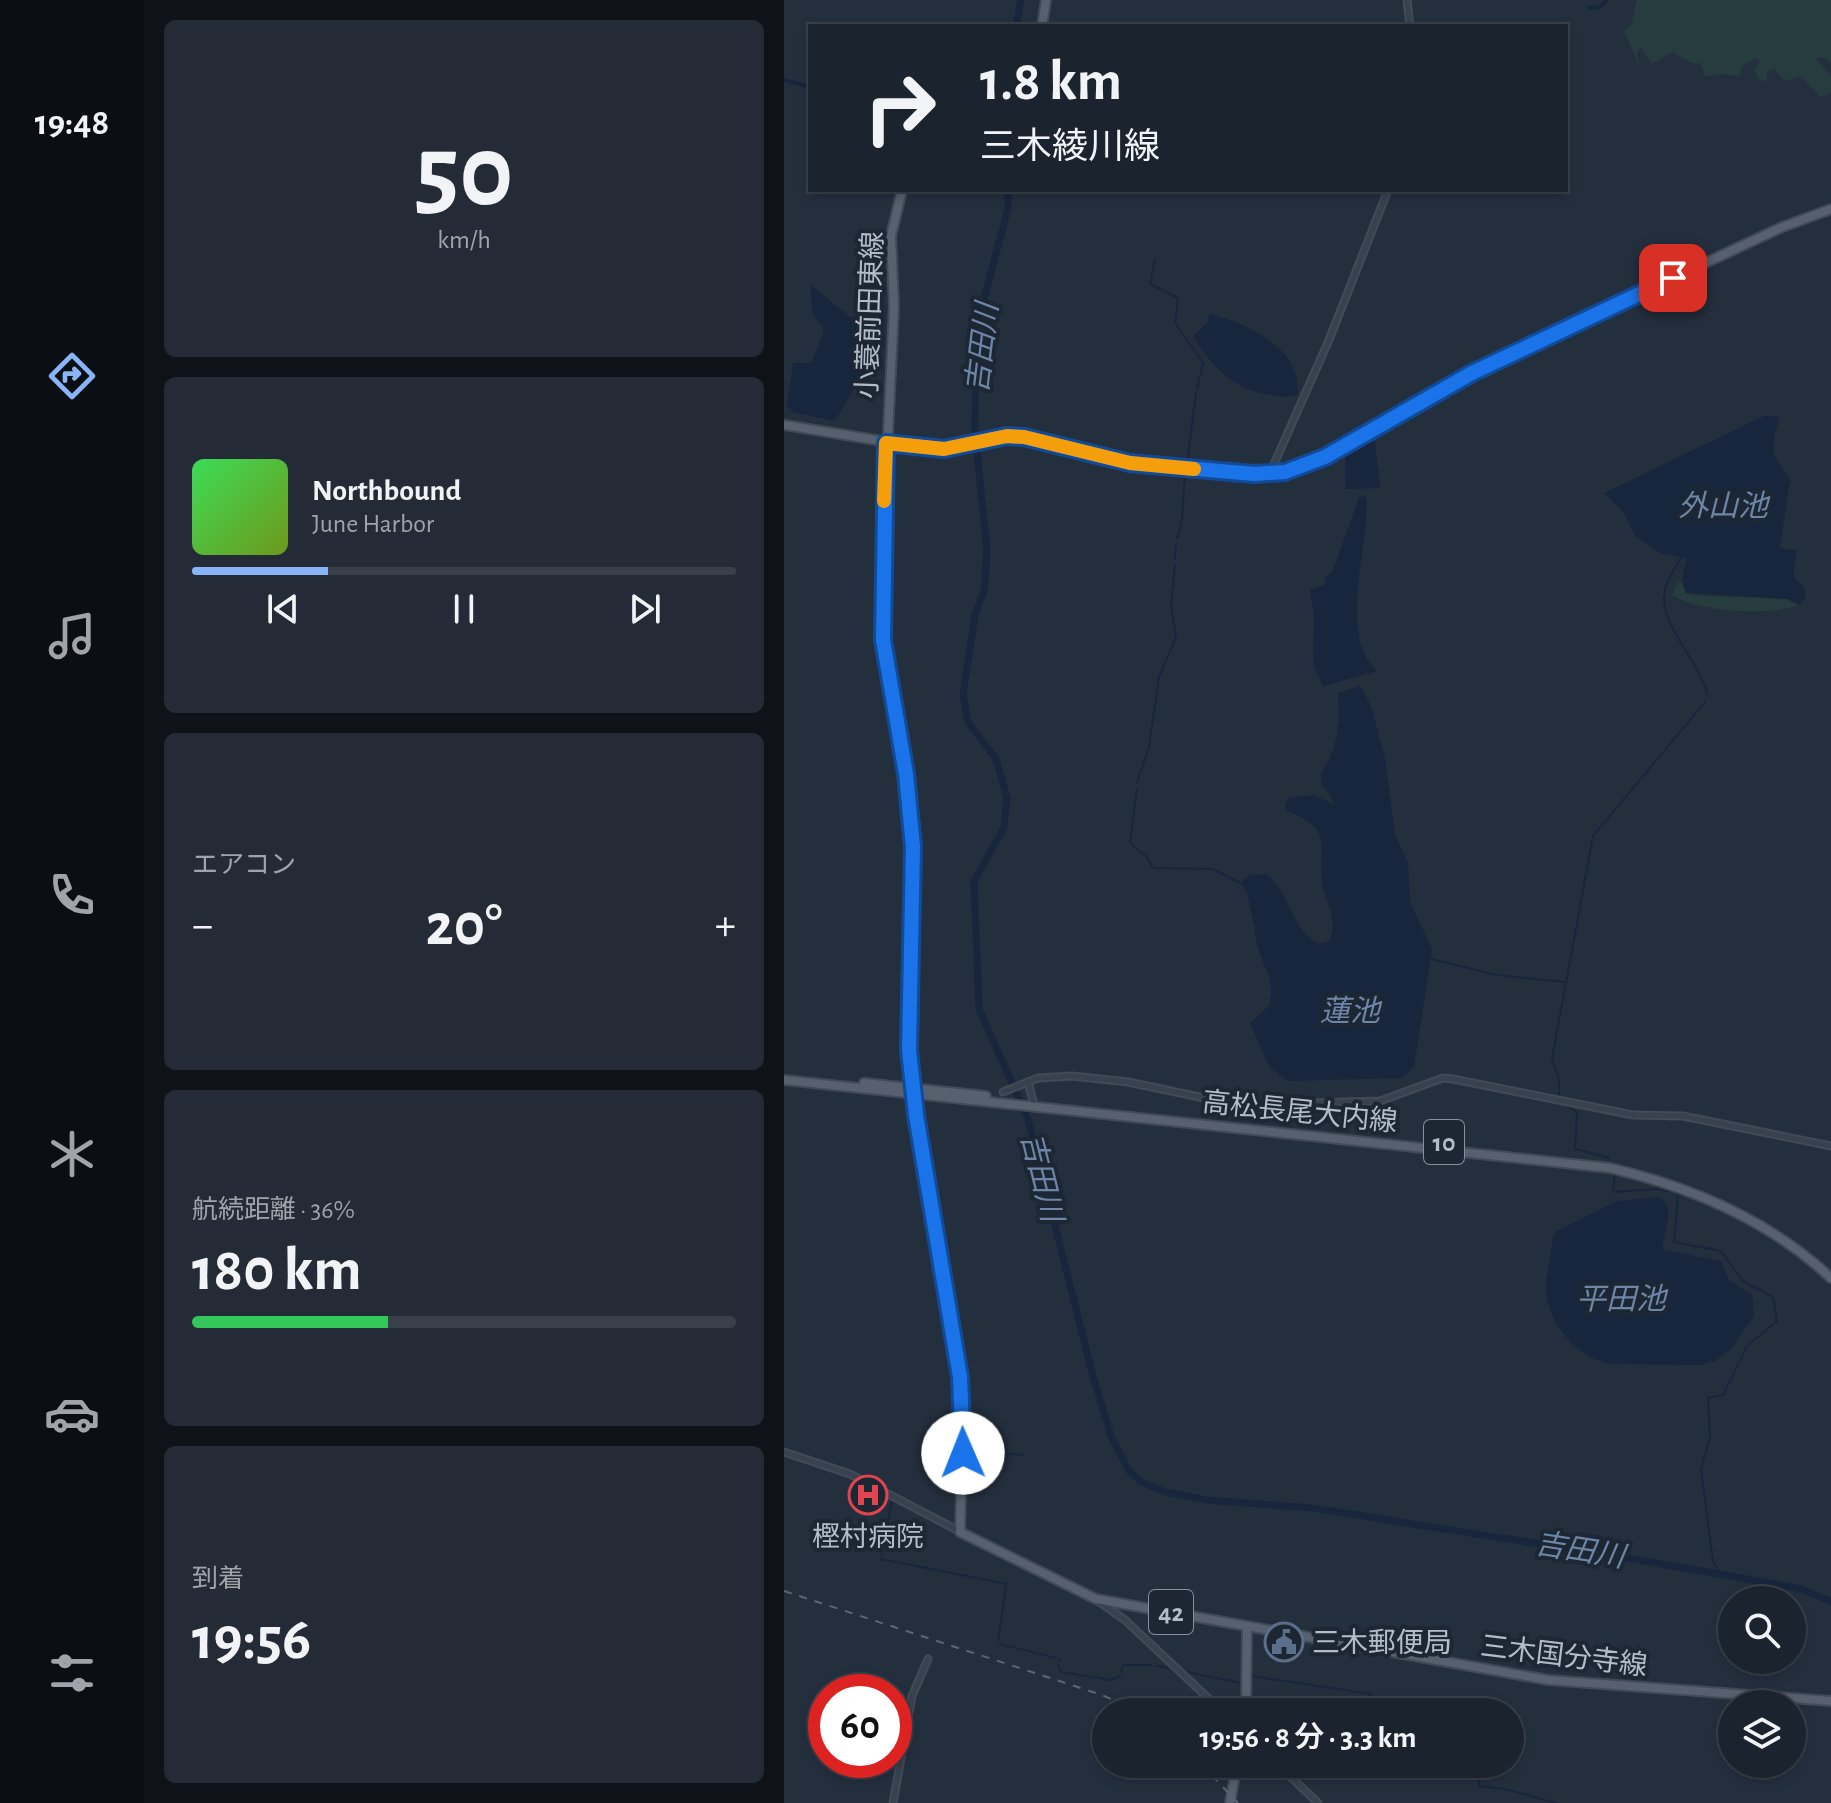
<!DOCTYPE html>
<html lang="ja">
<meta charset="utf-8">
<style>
body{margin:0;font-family:"Alegreya Sans","Noto Sans JP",sans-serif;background:#242b36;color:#f1f3f6;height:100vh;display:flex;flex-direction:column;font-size:30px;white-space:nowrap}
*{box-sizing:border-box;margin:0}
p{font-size:26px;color:#a0a4aa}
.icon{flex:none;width:44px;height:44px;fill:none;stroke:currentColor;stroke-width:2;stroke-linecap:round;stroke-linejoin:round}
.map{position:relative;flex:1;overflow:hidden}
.drawer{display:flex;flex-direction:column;gap:20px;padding:20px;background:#0f1319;width:640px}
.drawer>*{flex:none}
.top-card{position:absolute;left:24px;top:24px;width:760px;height:168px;border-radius:0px;box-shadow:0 4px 12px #0003,0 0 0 2px #39404a;background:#1b232e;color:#f1f3f6;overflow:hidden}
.fabs{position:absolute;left:934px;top:1586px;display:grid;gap:16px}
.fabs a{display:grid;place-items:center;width:88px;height:88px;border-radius:50%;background:#1b232e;box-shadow:0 4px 12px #0003,0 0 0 2px #39404a;font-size:40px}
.speed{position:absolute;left:24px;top:1674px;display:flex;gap:16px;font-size:40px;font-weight:700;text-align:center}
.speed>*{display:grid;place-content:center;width:104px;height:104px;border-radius:50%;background:#1b232e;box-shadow:0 4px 12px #0003,0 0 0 2px #39404a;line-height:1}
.speed .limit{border:12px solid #d22;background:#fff;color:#111}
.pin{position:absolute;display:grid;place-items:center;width:68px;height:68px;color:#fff;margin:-34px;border-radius:16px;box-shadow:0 4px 12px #0006}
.me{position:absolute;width:88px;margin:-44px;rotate:359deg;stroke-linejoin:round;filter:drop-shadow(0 0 6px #0008)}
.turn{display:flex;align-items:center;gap:28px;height:168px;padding:0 40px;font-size:36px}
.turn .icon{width:104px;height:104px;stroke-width:2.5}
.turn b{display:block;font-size:56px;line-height:68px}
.big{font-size:60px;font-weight:600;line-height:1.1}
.drawer .widget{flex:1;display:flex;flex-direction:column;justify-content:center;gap:12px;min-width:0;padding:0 28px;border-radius:12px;background:#242b36}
.drawer .dial{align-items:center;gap:0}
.dial b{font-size:104px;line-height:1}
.song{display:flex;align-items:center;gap:24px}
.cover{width:96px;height:96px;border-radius:12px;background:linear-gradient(135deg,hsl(130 70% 55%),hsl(80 70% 35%))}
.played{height:8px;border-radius:4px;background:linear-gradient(90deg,#8ab4f8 25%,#39404a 25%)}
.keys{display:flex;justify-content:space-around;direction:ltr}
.heat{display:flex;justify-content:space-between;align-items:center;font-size:44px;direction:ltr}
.charge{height:12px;border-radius:6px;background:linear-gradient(90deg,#34c759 36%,#39404a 0)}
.trip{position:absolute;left:308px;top:1698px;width:432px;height:80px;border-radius:40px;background:#1b232e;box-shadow:0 4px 12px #0003,0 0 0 2px #39404a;font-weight:600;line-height:80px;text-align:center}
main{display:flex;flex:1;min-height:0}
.dock{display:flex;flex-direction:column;width:144px;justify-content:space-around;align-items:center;background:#0b0e12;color:#a0a4aa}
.dock .icon{width:56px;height:56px}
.dock .active{color:#8ab4f8}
.dock b{font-size:36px;color:#f1f3f6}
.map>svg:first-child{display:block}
.green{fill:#263c3f}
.water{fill:#17263c}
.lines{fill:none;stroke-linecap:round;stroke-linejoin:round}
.stream{stroke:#17263c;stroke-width:2}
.canal{stroke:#17263c;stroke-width:4}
.river{stroke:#17263c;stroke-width:7}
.tertiary-casing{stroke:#414a57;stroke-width:9}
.primary-casing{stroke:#414a57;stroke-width:12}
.tertiary{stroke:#38414e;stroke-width:5}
.primary{stroke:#56606e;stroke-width:8}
.rail{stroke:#5a6575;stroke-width:2;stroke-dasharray:8 8;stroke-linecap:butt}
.route-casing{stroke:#114b97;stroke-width:20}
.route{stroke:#1a73e8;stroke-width:14}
.slow{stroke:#f59e0b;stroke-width:14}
.labels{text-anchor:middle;stroke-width:8;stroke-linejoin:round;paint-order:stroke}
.shield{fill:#1d2633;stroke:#878f9c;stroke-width:2}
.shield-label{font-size:26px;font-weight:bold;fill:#b4bcc9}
.street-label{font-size:28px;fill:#b4bcc9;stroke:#1d2633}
.poi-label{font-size:28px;fill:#b4bcc9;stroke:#1d2633}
.water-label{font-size:30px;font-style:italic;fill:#6d86a8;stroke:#1d2633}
</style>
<main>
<nav class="dock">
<b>19:48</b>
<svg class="icon active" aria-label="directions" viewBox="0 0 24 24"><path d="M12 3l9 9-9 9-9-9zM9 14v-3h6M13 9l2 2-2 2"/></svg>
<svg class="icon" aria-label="music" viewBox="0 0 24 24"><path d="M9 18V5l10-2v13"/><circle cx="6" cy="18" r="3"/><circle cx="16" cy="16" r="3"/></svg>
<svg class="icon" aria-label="phone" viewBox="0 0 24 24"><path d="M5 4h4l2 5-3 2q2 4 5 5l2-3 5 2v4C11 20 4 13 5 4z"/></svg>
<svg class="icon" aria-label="climate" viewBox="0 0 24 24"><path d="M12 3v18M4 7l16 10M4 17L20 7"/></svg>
<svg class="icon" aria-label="car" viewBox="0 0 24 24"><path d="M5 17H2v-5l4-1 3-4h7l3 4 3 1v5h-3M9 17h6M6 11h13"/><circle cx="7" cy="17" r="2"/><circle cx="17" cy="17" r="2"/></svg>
<svg class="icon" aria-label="filters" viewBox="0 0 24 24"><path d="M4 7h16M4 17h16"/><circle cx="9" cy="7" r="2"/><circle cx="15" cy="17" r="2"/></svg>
</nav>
<section class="drawer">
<div class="widget dial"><b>50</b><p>km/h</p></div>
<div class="widget">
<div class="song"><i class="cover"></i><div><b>Northbound</b><p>June Harbor</p></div></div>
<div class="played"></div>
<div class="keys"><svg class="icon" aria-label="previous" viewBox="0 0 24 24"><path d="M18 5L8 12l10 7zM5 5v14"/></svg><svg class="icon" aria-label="pause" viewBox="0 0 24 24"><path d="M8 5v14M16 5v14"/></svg><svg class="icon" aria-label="next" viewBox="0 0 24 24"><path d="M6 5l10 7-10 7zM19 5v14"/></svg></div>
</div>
<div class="widget"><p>エアコン</p>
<div class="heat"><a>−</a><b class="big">20°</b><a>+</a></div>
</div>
<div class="widget"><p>航続距離 · 36%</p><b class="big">180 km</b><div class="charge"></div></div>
<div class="widget"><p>到着</p><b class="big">19:56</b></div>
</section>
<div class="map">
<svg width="1047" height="1803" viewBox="0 0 1047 1803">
<rect width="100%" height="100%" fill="#242f3e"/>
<g class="green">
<polygon points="853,0 1047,0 1047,63 1040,57 1032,59 1047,76 1047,93 1036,97 1017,76 1001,81 990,69 983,72 983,82 974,78 970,70 976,62 972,58 957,67 955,77 941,74 921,76 917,64 907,63 889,52 868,64 857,47 853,52 856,67 840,31 847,25"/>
<path d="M 898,582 L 906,595 L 1001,599 L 1015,605 C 986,617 914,612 888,595 L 893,583 Z"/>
</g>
<g class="water">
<polygon points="27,285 64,315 91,331 101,346 93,349 51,421 9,412 3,405 9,363 27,363 39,334 39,327 28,313"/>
<path d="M 426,314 C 465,324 517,348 514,394 C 503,399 494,396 483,394 C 448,389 427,365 409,336 L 423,323 Z"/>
<path d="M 982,415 L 996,417 C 985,454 987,451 1006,480 L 996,548 L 1013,550 L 1009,576 L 1021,588 L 1021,599 L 1015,605 L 1004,599 L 902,593 L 898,582 L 902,558 L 878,554 L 851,536 L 839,512 L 820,493 Z"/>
<polygon points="567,430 591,441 596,488 561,489 562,437"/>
<path d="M 582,496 C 587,544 552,633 593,671 L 539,686 L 529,664 L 530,615 L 526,590 L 542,584 L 540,578 L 548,573 L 575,497 Z"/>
<path d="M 577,686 L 587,706 L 601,758 L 611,835 L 624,862 L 626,902 L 648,949 L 630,1067 L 618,1078 L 503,1081 L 485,1066 L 466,1023 L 485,1006 C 492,977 479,969 473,944 C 468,922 468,902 458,881 L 466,875 L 483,874 C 507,895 506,928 535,944 L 544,942 C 555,922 544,907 539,887 C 531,847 555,831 501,810 L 503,798 L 529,795 L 549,804 C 548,792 536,788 537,777 C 537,768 545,763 547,755 C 555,734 556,715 554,693 Z"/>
<path d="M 873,1197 C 896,1206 877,1232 879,1250 L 937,1261 L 945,1280 L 968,1295 L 970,1316 L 946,1350 L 931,1361 L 916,1365 L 826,1364 C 794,1359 761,1321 762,1287 C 763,1271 767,1254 769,1237 L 773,1231 L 833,1201 Z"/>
</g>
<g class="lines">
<g class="stream">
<polyline points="371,259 366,284 394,298 391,323 419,363 413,389"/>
<polyline points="403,464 412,393"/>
<path d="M 393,538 C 402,518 397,494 402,473"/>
<path d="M 898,556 C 893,566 883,579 881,590 C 873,623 916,661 923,694"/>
<polyline points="391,559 392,543"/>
<polyline points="353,782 365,747 375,677 392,637 387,606 391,565"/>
<polyline points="353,788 346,843 363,857 369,868 429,869 462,886"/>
<polyline points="647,959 713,975 780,982"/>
<polyline points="825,1158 791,1149 793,1112 775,1101 775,1079 768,1059 809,836 921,702"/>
<polyline points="831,1174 829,1192 872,1189 894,1193 890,1242 937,1251 959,1281 989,1297 993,1321 963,1346 939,1395 924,1398 926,1437 917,1469 929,1561 937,1575"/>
<polyline points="157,1446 174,1449"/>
<polyline points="181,1450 239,1455"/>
<polyline points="108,1499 97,1559 223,1584"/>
<polyline points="214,1641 222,1587"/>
<polyline points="216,1644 272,1658"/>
<polyline points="275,1661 275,1659"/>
<polyline points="274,1665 277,1672 327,1680 336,1676"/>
<polyline points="372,1666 387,1668 395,1675"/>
<polyline points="337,1672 339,1665 367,1665"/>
<polyline points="402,1672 457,1683"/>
<polyline points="467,1676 587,1694 580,1712"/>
<polyline points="694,1764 695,1786 721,1789 772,1803"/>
</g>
<g class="canal">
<polyline points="805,8 816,7 823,0"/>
<polyline points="0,80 26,87"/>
</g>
<g class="river">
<polyline points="232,26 237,0"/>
<polyline points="224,190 224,209 199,302 192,359 191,431 203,551 200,591 191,615 179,695 184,722 212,759 223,797 220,828 190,881 195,1009 244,1119 309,1376 327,1436 345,1471 357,1482 381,1492 423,1500 528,1508 844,1558 1014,1588 1047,1601"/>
</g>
<g class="tertiary-casing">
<g id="tertiary">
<polyline points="623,0 626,26"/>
<polyline points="486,473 545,340 604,190"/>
<polyline points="244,1082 249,1101"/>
<polyline points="219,1092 254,1078 288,1076 344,1082 492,1113 526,1103 596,1101 659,1078 669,1079 849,1115 899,1116 1047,1146"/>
<polyline points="0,1452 66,1474 175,1531"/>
<polyline points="314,1601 341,1620 439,1712"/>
<polyline points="493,1764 534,1803"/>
<polyline points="109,1803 128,1696 144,1659"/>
</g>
</g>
<g class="primary-casing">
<g id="primary">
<polyline points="258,26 262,0"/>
<polyline points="118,190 107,236 110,306 99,541 99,640 127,809 129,847 123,1034 131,1111 176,1377 179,1428 176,1532 312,1599 764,1680 1047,1701"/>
<polyline points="0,425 153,450 223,436 240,437 346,463 470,474 515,469 725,355 996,228 1047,209"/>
<path d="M 0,1080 L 826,1168 C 908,1187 985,1220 1047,1278"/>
<polyline points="80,1083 202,1096"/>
<polyline points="462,1712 463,1626"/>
<polyline points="446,1803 453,1764"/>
</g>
</g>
<use href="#tertiary" class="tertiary"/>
<use href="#primary" class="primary"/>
<g class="rail">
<polyline points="0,1591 318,1695 356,1712"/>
<polyline points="417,1764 454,1803"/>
</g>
</g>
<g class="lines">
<g class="route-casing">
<polyline id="route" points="179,1453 176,1377 132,1115 125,1050 129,847 122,774 99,640 102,443 160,449 223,436 240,437 346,463 470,474 501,472 541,457 688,373 889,278"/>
</g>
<use href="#route" class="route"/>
<polyline class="slow" points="100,501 102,443 160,449 223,436 240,437 346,463 410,469"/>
</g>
<defs>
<g id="hospital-ring" transform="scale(2)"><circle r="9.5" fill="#1d2633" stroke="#e0444e" stroke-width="1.5"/><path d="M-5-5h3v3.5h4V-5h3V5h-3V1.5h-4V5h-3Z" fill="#e0444e"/></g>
<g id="civic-ring" transform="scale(2)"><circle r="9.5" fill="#1d2633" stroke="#5c6f8a" stroke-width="1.5"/><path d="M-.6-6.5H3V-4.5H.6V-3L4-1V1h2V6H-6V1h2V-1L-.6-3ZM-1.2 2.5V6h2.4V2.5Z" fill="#5c6f8a"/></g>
</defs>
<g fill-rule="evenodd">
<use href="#hospital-ring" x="84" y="1495"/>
<use href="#civic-ring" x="500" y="1642"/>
</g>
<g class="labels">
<g class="shield">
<rect x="640" y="1120" width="40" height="44" rx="6"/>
<rect x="365" y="1590" width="44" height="44" rx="6"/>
</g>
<g class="shield-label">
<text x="660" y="1151">10</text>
<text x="387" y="1621">42</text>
</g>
<g class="street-label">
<text transform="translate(85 315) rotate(-88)" y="10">小蓑前田東線</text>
<text transform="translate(516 1111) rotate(6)" y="10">高松長尾大内線</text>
<text transform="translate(780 1655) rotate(7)" y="10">三木国分寺線</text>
</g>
<g class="poi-label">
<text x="84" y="1546">樫村病院</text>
<text x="528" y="1652" text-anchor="start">三木郵便局</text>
</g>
<g class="water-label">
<text transform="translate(198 348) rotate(-83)" y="10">吉田川</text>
<text x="939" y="516">外山池</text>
<text x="566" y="1021">蓮池</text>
<text transform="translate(258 1177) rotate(76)" y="10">吉田川</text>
<text x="837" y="1309">平田池</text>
<text transform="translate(796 1550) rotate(9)" y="10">吉田川</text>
</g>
</g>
</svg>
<div class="fabs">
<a><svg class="icon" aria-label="search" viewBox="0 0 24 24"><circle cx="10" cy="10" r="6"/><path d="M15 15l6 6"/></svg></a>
<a><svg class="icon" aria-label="layers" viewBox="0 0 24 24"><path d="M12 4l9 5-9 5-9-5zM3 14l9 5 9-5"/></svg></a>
</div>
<div class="speed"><div class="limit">60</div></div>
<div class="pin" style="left:889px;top:278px;background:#d93025"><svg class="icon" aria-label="arrive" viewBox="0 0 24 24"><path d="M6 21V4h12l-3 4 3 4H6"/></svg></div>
<svg class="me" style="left:179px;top:1453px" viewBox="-20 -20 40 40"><circle r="19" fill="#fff"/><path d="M0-13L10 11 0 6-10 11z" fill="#1a73e8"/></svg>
<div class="trip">19:56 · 8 分 · 3.3 km</div>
<div class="top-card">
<div class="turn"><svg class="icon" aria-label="right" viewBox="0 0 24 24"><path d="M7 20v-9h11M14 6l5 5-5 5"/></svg><div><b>1.8 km</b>三木綾川線</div></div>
</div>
</div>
</main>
